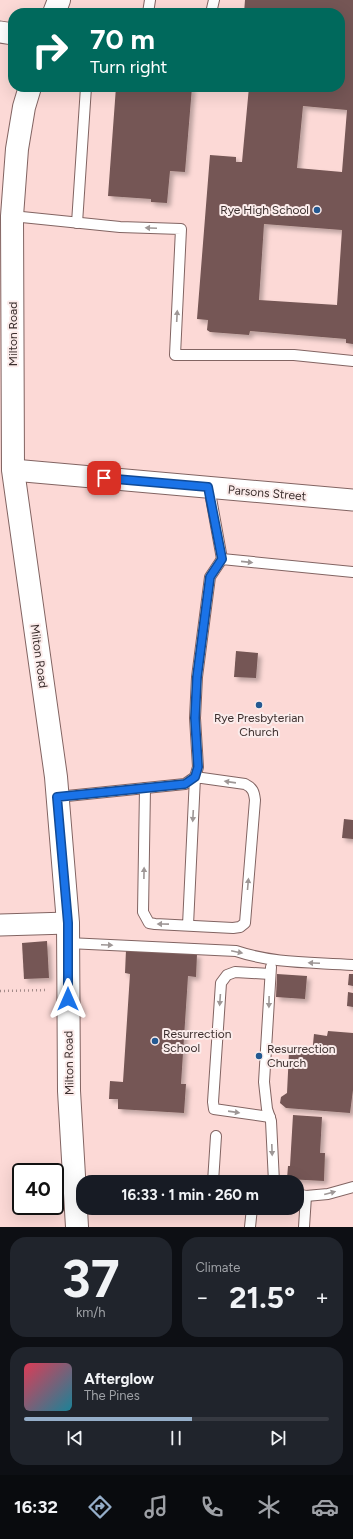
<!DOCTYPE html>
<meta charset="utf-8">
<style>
body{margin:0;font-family:Figtree,sans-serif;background:#20242c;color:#f1f3f6;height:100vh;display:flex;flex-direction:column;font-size:15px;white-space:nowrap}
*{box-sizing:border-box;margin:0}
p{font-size:13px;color:#9ea1a6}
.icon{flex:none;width:22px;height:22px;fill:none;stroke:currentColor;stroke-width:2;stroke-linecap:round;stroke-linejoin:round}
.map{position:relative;height:1227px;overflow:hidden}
.sheet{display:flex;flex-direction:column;gap:10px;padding:10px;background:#0d0f14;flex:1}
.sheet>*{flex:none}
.hud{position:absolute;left:8px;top:8px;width:337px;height:84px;border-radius:16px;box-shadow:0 4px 16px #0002;background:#00695c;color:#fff;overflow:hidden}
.speed{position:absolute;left:12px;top:1163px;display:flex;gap:8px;font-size:20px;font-weight:700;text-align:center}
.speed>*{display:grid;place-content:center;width:52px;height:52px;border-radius:50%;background:#171b24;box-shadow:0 4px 16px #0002;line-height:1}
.speed .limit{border:2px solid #111;border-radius:6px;background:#fff;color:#111}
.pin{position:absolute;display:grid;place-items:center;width:34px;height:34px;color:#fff;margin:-17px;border-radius:8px;box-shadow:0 2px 6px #0006}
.me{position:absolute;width:44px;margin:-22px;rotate:0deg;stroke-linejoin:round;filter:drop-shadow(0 0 3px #0008)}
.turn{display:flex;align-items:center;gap:14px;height:84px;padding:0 16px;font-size:18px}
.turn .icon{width:52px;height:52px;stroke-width:2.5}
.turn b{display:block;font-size:28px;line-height:34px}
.big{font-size:30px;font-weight:700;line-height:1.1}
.sheet .card{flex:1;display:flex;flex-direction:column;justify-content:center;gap:6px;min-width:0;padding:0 14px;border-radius:16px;background:#20242c}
.sheet .dial{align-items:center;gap:0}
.dial b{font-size:52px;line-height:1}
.song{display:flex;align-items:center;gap:12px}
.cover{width:48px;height:48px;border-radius:6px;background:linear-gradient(135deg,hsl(350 70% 55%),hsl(190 70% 35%))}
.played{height:4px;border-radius:2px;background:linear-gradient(90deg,#95aec9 55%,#363941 55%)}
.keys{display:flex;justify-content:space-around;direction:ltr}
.heat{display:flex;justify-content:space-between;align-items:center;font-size:22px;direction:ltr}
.sheet .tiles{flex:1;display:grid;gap:10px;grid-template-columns:1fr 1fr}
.card:last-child{grid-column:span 2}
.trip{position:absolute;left:76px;top:1175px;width:228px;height:40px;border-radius:16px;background:#171b24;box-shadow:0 4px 16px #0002;font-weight:700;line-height:40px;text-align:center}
.tab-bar{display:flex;height:64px;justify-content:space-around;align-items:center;background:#090b0e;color:#9ea1a6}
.tab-bar .icon{width:28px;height:28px}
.tab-bar .current{color:#95aec9}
.tab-bar b{font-size:18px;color:#f1f3f6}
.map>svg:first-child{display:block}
.building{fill:#745654;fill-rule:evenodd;filter:url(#shadow)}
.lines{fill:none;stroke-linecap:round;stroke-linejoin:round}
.lane-casing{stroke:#826462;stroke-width:12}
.street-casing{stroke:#826462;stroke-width:23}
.secondary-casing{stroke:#826462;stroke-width:24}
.path{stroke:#a28a88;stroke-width:2.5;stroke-dasharray:1 3;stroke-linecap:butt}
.lane{stroke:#fff;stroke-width:10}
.street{stroke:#fff;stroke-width:21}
.secondary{stroke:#fff;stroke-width:22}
.oneway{fill:#9e9796}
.route-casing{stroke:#114b97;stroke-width:10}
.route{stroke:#1a73e8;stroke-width:7}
.poi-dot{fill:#245991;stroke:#fbeceb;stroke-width:1.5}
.labels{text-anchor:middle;stroke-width:4;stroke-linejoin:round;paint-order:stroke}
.poi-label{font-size:12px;fill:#3c2f2e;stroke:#fbeceb;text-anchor:start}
.street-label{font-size:12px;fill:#3c2f2e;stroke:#fbeceb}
</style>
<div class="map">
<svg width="353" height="1227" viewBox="0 0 353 1227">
<defs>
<filter id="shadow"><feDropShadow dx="3.5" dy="3.5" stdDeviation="2" flood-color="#0004"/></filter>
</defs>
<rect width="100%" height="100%" fill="#fcd9d6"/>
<g class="building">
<path d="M 245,0 L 353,0 L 353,344 L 346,343 L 346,339 L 250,331 L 249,335 L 210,332 L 207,330 L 208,320 L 197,319 L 210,155 L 236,157 L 236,162 L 242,162 L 249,87 L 340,87 L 340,13 L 244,13 ZM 303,106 L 347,110 L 342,172 L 297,168 ZM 264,224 L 342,230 L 337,305 L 259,300 Z"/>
<polygon points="116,87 192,87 185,172 170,171 167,203 151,202 151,199 108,196"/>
<polygon points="236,651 258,653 256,678 234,677"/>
<polygon points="344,819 353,820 353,839 342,838"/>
<polygon points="47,941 49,978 24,979 22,943"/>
<polygon points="126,950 197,954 196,977 188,976 181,1084 186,1084 184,1113 118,1109 118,1099 109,1099 110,1081 123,1082 130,974 125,973"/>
<polygon points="277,974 307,976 305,999 276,997"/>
<polygon points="349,974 353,974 353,986 348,985"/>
<polygon points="348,992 353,993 353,1007 347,1006"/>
<polygon points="328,1031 353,1033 353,1090 350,1113 286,1108 280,1103 281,1097 287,1093 289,1052 312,1054 314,1034 327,1036"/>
<polygon points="293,1115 322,1117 320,1153 325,1153 324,1181 287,1179 288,1166 290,1166"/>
</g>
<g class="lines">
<g class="lane-casing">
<g id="lane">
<polyline points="148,13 150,0"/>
<polyline points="211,13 214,0"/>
<polyline points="12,216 120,227 181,229 175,355 294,355 353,361"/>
<polyline points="77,223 86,87"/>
<polyline points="209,487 222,559"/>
<path d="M 145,788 L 143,912 L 149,923 L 155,924 L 233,928 L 240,927 L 245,923 L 255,800 C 254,792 253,788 245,784 L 195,777 L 188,925"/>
<polyline points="57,797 185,784 195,777 198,767 195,718 197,677 210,577 222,559 353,572"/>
<path d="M 68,943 L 236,951 C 275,964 312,962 353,965"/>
<polyline points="271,967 264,1082 267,1109 271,1121 274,1182"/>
<polyline points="270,1117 214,1109 213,1102 221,983 227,975 235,972 270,974"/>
<polyline points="213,1182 216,1136"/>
<polyline points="297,1194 306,1196 328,1194 353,1187"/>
<polyline points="250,1227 252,1208"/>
<polyline points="304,1227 306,1196"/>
</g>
</g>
<g class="street-casing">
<g id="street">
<polyline points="0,32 13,34"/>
<polyline points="13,470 353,500"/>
<polyline points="0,925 68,923"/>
</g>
</g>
<g class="secondary-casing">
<g id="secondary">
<polyline points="54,13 59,0"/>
<polyline points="30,87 24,107 17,149 12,216 13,470 56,777 68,923 69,1091 77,1227"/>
</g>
</g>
<polyline class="path" points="0,991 47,990"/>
<use href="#lane" class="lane"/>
<use href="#street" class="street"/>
<use href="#secondary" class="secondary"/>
</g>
<defs><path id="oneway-solid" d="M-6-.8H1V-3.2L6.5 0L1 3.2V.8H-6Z"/></defs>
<g class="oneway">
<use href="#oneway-solid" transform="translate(151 228) rotate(-178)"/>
<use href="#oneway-solid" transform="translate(177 316) rotate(-87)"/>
<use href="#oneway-solid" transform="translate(247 562) rotate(6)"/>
<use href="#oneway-solid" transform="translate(230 782) rotate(-172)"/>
<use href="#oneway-solid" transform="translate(193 816) rotate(93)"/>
<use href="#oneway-solid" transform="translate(144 873) rotate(-89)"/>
<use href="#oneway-solid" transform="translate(248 884) rotate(-85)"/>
<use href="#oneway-solid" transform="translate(163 924) rotate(-179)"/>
<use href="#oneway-solid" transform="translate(107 945) rotate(3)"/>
<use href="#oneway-solid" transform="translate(237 952) rotate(12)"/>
<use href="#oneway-solid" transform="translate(314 963) rotate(-178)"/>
<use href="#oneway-solid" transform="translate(220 1000) rotate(94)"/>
<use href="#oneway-solid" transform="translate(269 1002) rotate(91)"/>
<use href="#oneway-solid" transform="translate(234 1112) rotate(8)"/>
<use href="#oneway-solid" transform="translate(272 1150) rotate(88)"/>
<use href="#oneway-solid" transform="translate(330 1193) rotate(-15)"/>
</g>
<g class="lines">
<g class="route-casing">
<polyline id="route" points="68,999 68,923 57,797 185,784 195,777 198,767 195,718 197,677 210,577 222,559 208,487 104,478"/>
</g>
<use href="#route" class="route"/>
</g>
<g class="poi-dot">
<circle cx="317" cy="210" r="4"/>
<circle cx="259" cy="705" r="4"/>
<circle cx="155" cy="1041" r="4"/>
<circle cx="259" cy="1056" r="4"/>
</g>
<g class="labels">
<g class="poi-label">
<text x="309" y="214" text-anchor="end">Rye High School</text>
<text x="259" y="722" text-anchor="middle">Rye Presbyterian<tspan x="259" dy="14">Church</tspan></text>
<text x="163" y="1038">Resurrection<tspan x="163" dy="14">School</tspan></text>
<text x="267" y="1053">Resurrection<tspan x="267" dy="14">Church</tspan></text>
</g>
<g class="street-label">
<text transform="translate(13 334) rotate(-90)" y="4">Milton Road</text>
<text transform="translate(267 493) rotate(5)" y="4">Parsons Street</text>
<text transform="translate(39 656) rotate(82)" y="4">Milton Road</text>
<text transform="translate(69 1063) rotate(-91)" y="4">Milton Road</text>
</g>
</g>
</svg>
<div class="speed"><div class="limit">40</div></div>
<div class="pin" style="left:104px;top:478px;background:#d93025"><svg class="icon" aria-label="arrive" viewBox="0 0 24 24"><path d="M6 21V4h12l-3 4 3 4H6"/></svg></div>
<svg class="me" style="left:68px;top:999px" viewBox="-20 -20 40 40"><path d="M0-17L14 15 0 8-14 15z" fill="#1a73e8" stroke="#fff" stroke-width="4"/></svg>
<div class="trip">16:33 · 1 min · 260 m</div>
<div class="hud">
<div class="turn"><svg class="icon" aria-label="right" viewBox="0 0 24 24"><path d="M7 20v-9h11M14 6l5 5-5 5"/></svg><div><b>70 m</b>Turn right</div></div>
</div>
</div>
<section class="sheet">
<div class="tiles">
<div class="card dial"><b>37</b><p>km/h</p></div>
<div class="card"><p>Climate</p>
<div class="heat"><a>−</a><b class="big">21.5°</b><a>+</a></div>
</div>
<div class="card">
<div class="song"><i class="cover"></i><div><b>Afterglow</b><p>The Pines</p></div></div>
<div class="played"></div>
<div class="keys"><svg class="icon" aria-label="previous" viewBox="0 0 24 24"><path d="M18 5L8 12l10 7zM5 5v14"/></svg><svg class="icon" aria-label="pause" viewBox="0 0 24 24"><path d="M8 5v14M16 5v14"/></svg><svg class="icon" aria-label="next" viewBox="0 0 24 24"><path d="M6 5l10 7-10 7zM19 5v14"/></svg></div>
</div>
</div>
</section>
<nav class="tab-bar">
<b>16:32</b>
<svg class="icon current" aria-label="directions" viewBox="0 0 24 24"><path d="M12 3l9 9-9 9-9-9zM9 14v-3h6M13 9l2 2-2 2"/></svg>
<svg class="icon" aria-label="music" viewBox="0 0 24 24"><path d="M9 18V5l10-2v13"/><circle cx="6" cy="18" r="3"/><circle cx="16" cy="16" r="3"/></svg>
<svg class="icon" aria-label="phone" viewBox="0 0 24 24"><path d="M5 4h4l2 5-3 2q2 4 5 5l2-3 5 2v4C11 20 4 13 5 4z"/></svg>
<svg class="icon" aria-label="climate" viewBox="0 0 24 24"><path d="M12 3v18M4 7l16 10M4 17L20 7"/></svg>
<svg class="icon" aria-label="car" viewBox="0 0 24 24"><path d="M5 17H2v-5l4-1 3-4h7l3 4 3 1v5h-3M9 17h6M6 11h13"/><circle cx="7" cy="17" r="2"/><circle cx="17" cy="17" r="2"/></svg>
</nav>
